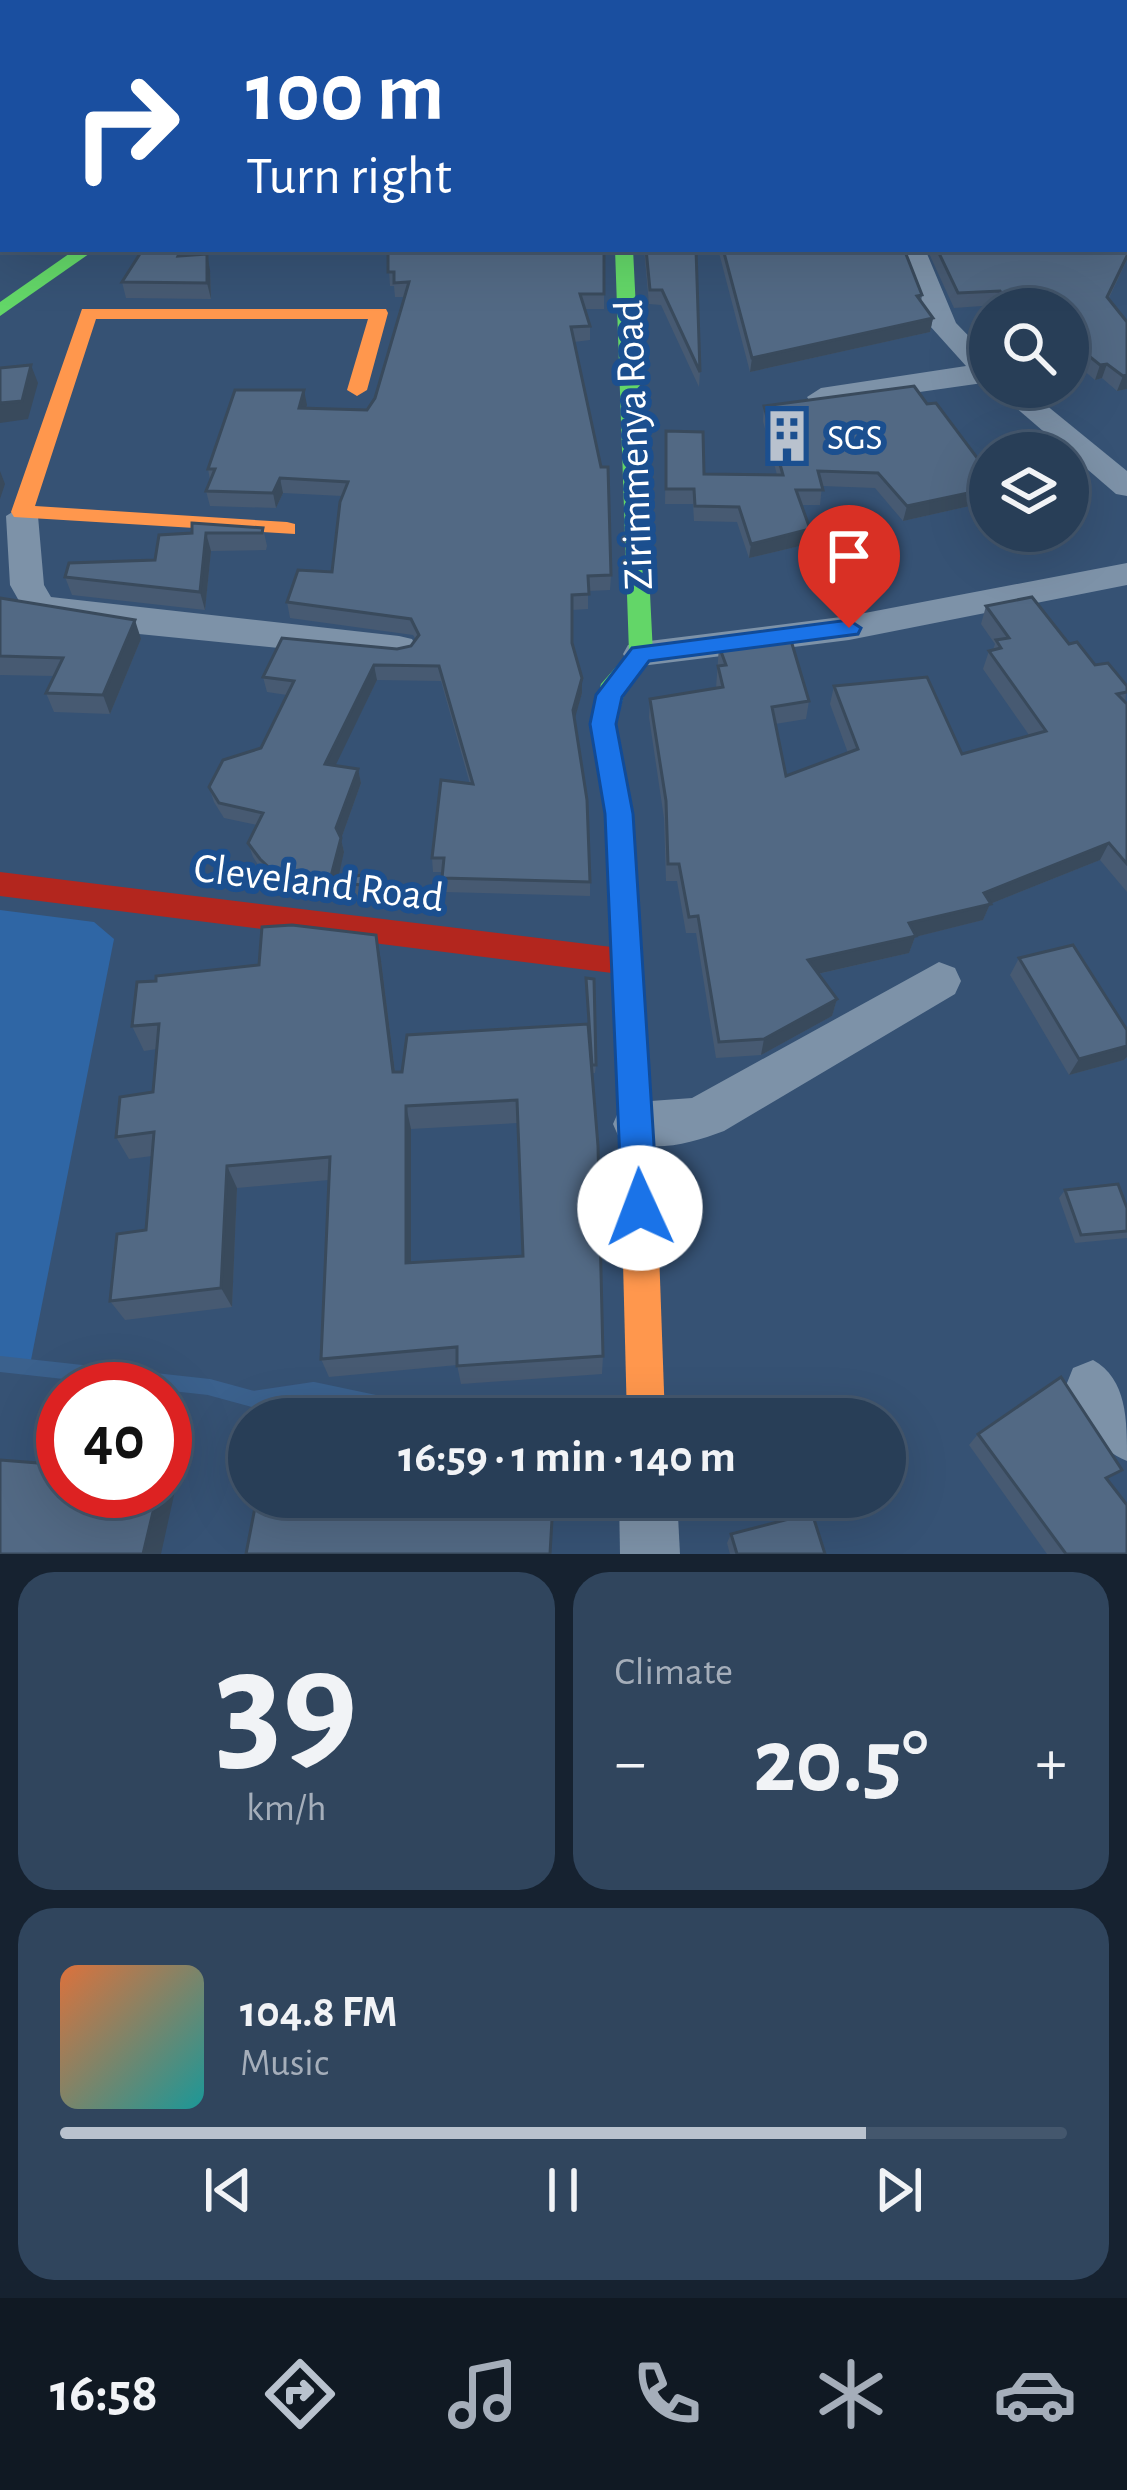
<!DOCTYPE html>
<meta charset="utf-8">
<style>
body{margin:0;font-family:"Alegreya Sans",sans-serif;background:#30455d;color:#f1f3f6;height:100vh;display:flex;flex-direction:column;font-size:45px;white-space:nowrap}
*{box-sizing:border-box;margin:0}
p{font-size:39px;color:#a5aeba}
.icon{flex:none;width:66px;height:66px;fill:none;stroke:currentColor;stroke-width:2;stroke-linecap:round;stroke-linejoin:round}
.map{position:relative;height:1554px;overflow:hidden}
.sheet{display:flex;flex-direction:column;gap:18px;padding:18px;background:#162230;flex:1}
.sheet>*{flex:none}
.hud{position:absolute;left:0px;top:0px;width:1128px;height:252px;box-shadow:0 12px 48px #0002,0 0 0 3px #44576d;background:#1a4fa0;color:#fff;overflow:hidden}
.buttons{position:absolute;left:969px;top:288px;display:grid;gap:24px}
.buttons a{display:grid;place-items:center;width:120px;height:120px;border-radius:50%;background:#283e57;box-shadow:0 12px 48px #0002,0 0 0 3px #44576d;font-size:60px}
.speed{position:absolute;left:36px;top:1362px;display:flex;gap:24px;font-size:60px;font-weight:700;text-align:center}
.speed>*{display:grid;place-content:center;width:156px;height:156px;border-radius:50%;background:#283e57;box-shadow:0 12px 48px #0002,0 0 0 3px #44576d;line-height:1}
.speed .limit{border:18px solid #d22;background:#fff;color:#111}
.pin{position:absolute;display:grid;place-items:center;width:102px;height:102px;color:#fff;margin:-123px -51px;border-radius:50% 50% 50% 0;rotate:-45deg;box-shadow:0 0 12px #0007}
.pin .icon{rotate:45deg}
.me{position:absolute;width:132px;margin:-66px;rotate:358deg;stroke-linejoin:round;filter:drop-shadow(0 0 9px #0008)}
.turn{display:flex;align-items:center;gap:42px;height:252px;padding:0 48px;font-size:54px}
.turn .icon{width:156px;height:156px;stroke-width:2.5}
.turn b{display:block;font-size:84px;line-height:102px}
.big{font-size:90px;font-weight:700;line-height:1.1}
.sheet .widget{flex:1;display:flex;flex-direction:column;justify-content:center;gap:18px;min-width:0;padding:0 42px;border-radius:36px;background:#30455d}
.sheet .dial{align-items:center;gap:0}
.dial b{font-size:156px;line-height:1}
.song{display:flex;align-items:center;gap:36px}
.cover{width:144px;height:144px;border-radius:18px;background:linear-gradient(135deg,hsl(20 70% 55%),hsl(180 70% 35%))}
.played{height:12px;border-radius:6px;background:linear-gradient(90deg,#b9c2ce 80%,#44576d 80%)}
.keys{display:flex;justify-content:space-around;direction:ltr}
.heat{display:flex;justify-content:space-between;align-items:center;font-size:66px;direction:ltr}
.sheet .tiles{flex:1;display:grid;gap:18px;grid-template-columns:1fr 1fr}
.widget:last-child{grid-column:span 2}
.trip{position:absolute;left:228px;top:1398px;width:678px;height:120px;border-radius:60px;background:#283e57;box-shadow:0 12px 48px #0002,0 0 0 3px #44576d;font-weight:700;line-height:120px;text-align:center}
.dock{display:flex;height:192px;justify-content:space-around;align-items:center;background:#101923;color:#a5aeba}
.dock .icon{width:84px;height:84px}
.dock .current{color:#b9c2ce}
.dock b{font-size:54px;color:#f1f3f6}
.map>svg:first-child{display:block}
.green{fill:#2f66a5}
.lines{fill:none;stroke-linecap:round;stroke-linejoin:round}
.stream{stroke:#3b618d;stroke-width:16}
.street{fill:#7d92a8;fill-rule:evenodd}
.fast{fill:#63d668;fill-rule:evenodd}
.slow{fill:#ff974d;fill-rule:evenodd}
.jam{fill:#b3261e;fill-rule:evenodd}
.wall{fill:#475a72;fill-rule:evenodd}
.shaded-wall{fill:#394a5c}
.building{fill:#526984;stroke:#394a5c;stroke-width:3;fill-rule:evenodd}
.route{fill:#1a73e8;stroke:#114b97;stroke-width:3}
.labels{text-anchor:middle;stroke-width:12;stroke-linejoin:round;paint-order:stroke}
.far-poi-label{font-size:36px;fill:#fff;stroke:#1b4f8f;text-anchor:start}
.street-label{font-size:42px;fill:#fff;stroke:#1b4f8f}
</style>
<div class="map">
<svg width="1127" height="1554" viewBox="0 0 1127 1554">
<rect width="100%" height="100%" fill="#365274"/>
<polygon class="green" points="0,910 94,922 114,939 31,1360 0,1357"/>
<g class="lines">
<polyline class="stream" points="0,1364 209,1387 253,1399 314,1390 404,1409"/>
<g class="street">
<polygon points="901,249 925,249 956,323 990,358 990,382 821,406 811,403 807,397 821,388 966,366 930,326"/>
<polygon points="992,387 1024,387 1127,471 1127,496 1116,494"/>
<polygon points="22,506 38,516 44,585 51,597 399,636 412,639 417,648 412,657 399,660 119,632 27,615 10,585 6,516"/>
<polygon points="1127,563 1127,585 849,640 641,666 628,663 623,654 628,645 641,642 849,616"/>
<path d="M 939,962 L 955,968 L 961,981 L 955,994 L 724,1131 C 690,1144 655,1153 620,1140 L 613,1124 L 620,1108 L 637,1102 L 692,1098 Z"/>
<path d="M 1093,1360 C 1127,1379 1127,1419 1127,1461 C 1097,1449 1078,1418 1065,1388 L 1073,1368 Z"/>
<polygon points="619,1497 677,1497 680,1554 620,1554"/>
</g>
<g class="fast">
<polygon points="3,72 3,80 0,81 0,73"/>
<polygon points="76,249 96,249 0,316 0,302"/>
<polygon points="615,249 633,249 653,654 626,687 616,724 633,814 658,1223 652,1235 640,1240 628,1235 622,1223 605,814 590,724 601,684 629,652"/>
</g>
<g class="slow">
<polygon points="3,205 3,216 0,217 0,206"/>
<polygon points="82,309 386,309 388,313 367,390 357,396 347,390 368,319 96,319 35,506 287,522 295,524 295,534 14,517 11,512"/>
<polygon points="640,1206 652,1211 658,1223 665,1419 627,1419 622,1223 628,1211"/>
</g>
<g class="jam">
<polygon points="236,0 251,0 235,3"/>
<polygon points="0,172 3,173 3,183 0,182"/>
<polygon points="0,872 628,949 639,953 643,962 639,971 628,975 0,896"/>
</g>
</g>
<g class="wall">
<polygon points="1125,41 1127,41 1127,184 1125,183 1125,186 1127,188 1127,260 1109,298 1127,322 1127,389 1117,391 1102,378 1095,380 1068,357 1068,309 998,309 996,305 954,308 927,249 1125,249"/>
<polygon points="143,249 193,249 189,255 210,270 211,299 126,298 122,282"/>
<polygon points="303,249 604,249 604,309 585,309 590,326 590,340 574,342 611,575 610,590 588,591 588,609 572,610 572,643 582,678 582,693 574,719 590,882 590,896 444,892 443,872 433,872 432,858 470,784 441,681 377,680 335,765 358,769 361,783 341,839 344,852 337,879 369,874 373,901 281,890 264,874 253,857 248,843 257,825 224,818 214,802 209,787 261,748 287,695 267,692 263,677 411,646 416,640 413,635 290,618 287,602 332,572 342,496 283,493 276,508 210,506 206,491 210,480 208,469 307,405 306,408 367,410 375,398 405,297 395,297 394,286 390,286 388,254 307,252"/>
<polygon points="644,249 696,249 700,372 699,387 661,305 649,304"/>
<polygon points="718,249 904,249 922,295 921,302 933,318 930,332 750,372"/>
<polygon points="764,406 987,489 983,503 903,521 875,488 822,486 820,505 802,505 810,529 808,544 749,558 737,522 694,521 693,504 665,504 666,431 704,474 777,475 763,421"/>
<polygon points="263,528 267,546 266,550 211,551 205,610 72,595 65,577 155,560 159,535"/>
<polygon points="0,598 141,639 110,714 54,712 46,693 54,676 0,675"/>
<polygon points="986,606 1069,644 1095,665 1127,686 1125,702 1127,704 1127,892 1100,860 990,904 983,920 915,937 909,953 818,974 837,999 832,1016 761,1055 716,1058 696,933 686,933 677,881 666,881 664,818 649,717 650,699 716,688 719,646 809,701 806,719 775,724 786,776 848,753 830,704 834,686 962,754 1029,735 983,669 989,651 993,650 995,644 981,624"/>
<polygon points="1019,958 1127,1030 1127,1057 1124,1060 1069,1075 1010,975"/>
<path d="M 381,961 L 395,1072 L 596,1065 L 595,1073 L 592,1073 L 603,1356 L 602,1374 L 461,1384 L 457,1365 L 329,1377 L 321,1359 L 329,1180 L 237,1188 L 232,1307 L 125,1320 L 110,1301 L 146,1230 L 152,1156 L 129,1159 L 116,1137 L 153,1092 L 157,1049 L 144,1051 L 132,1026 ZM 518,1123 L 523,1256 L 411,1262 L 411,1129 Z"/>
<polygon points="1065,1190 1127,1208 1127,1238 1075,1243 1059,1198"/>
<polygon points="978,1434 1108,1480 1127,1554 1047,1554 969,1445"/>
<polygon points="731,1534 825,1554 730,1554 727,1543"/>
</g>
<g class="shaded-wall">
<polygon points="77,0 101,0 94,3 69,3"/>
<polygon points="181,249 193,249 181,272 178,256"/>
<polygon points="207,254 210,270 211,299 207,283"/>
<polygon points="933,318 930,332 750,372 752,358"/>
<polygon points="1107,364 1102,378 1095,380 1100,365"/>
<polygon points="31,365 38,383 28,419 0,423 0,403"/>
<polygon points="1127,375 1127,389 1117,391 1123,376"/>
<polygon points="304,390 307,405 302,423 299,408"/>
<polygon points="0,471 5,484 0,499"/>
<polygon points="280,478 283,493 276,508 273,493"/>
<polygon points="987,489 983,503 903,521 907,506"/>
<polygon points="810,529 808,544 749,558 751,544"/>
<polygon points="206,533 211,551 205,610 200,592"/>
<polygon points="135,620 141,639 110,714 103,695"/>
<polygon points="374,665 377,680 329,779 325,764"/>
<polygon points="582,678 582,693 573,725 573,710"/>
<polygon points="358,769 361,783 341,839 344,852 337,883 331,882 336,828"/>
<polygon points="1109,843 1100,860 990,904 983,920 915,937 909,953 804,977 808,960 909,923"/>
<polygon points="376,935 381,961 398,1096 393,1072"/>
<polygon points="837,999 832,1016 761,1055 764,1039"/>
<polygon points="1127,1046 1127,1057 1124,1060 1069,1075 1079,1059"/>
<polygon points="406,1106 411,1129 411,1283 406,1263"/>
<polygon points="227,1166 237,1188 232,1307 221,1288"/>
<polygon points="165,1474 176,1486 161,1554 143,1554 158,1491 165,1491"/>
</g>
<g class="building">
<polygon points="0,0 77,0 69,3 3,3 3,25 0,25"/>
<polygon points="418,0 1127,0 1127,30 1125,38 1125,3 389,3"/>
<polygon points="1125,41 1127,41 1127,168 1125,186 1127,188 1127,256 1107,297 1127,322 1127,375 1123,376 1107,364 1100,365 1068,339 1068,309 1013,309 1000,291 958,293 937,249 1125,249"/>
<polygon points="143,249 181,249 178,256 207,254 207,283 122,282"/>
<polygon points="388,249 604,249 604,294 580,294 590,326 571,327 601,467 608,467 611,575 588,576 589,594 572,595 572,643 582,678 573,710 587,800 590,882 442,878 444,858 432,858 441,780 473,784 439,666 374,665 325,764 358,769 336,828 341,838 330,880 369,874 370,886 277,875 260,859 248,843 263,813 219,803 209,787 223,760 261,748 294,681 263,677 282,638 397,649 411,646 419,635 411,619 287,602 298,570 332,572 340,502 348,482 280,478 273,493 206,491 215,469 208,469 235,390 304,390 299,408 367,410 375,398 409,282 394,283 394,272 388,272"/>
<polygon points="646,249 696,249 700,372 662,290 650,290"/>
<polygon points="723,249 904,249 922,295 917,296 933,318 752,358"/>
<polygon points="31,365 22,401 0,403 0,368"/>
<polygon points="914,386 927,404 936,403 987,471 987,489 907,506 878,473 818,471 823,490 796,490 810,529 751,544 739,507 695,506 694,489 666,489 666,431 703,432 704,474 783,475 764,406"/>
<polygon points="192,523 263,528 262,533 206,533 200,592 65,577 69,563 155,560 159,535 192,533"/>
<polygon points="1032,597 1069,644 1077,642 1095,665 1108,663 1127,686 1127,692 1117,694 1127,704 1127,864 1109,843 984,893 991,904 909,923 916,936 808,960 837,999 764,1039 719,1042 698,916 689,917 679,864 668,864 666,801 650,699 723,687 718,666 726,665 719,646 790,637 809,701 772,707 786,776 858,749 834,686 927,677 962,754 1046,731 989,651 1001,648 996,640 1009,638 986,606"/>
<polygon points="0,598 135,620 103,695 46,693 63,658 0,656"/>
<path d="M 292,925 L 376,935 L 393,1072 L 402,1072 L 407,1035 L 588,1024 L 598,1146 L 603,1356 L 457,1366 L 457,1347 L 321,1359 L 330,1157 L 227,1166 L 221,1288 L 110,1301 L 117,1234 L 146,1230 L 154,1132 L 116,1137 L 120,1097 L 153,1092 L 159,1024 L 132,1026 L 137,982 L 156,981 L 156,976 L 259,965 L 262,927 ZM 517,1100 L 523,1256 L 406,1263 L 406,1106 Z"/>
<polygon points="1073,945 1127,1030 1127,1046 1079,1059 1019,958"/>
<polygon points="586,978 594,979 596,1065 592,1065"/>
<polygon points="1118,1184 1127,1208 1127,1231 1081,1235 1065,1190"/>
<polygon points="1061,1377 1122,1470 1106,1478 1127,1505 1127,1554 1066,1554 978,1434"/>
<polygon points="0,1460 63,1465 63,1491 158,1491 143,1554 0,1554"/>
<polygon points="257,1497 480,1497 553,1502 550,1554 246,1554"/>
<polygon points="812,1513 825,1554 737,1554 731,1534"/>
</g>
<polygon class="route" points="849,620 861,628 858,634 649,661 622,697 616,724 633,814 658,1208 652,1221 640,1226 627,1221 622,1208 605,814 590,724 596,695 632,648"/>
<defs>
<g id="building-bare" transform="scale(4.14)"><path d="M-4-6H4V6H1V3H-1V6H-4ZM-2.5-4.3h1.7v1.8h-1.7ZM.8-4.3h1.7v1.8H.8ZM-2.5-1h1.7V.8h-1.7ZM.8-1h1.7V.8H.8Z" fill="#b9c2ce" stroke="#1b4f8f" stroke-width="2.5" paint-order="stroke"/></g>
</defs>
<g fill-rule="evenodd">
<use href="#building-bare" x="787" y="436"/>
</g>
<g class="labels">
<g class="far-poi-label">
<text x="827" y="449">SGS</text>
</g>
<g class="street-label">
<text transform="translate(632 445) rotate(-92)" y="15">Zirimmenya Road</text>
<text transform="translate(319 881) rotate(7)" y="15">Cleveland Road</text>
</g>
</g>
</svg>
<div class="buttons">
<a><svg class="icon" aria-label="search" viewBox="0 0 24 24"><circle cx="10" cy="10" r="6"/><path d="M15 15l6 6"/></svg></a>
<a><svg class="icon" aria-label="layers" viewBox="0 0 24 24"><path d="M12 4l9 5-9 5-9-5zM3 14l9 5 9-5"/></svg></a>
</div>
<div class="speed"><div class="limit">40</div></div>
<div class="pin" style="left:849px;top:628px;background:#d93025"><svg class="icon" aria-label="arrive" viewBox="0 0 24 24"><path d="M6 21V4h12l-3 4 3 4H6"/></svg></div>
<svg class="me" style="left:640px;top:1208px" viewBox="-20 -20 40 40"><circle r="19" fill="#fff"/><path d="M0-13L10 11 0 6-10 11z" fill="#1a73e8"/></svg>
<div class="trip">16:59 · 1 min · 140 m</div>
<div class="hud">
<div class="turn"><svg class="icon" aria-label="right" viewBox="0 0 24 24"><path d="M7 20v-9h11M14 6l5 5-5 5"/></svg><div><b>100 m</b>Turn right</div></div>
</div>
</div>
<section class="sheet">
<div class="tiles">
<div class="widget dial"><b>39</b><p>km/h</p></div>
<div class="widget"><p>Climate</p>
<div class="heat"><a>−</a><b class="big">20.5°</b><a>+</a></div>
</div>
<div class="widget">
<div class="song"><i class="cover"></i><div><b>104.8 FM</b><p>Music</p></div></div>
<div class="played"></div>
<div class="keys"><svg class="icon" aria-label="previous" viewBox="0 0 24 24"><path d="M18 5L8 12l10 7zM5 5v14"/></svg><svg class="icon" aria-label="pause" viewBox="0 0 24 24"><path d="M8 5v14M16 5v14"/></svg><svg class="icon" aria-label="next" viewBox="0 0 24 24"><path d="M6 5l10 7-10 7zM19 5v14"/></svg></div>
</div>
</div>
</section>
<nav class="dock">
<b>16:58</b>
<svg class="icon current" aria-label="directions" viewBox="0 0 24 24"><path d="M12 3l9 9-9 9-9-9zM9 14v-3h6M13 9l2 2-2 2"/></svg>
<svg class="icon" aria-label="music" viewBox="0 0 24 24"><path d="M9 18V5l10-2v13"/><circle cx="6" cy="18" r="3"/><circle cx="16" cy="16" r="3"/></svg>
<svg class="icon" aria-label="phone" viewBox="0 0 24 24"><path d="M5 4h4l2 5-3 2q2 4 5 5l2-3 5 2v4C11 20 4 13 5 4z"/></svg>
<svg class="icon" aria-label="climate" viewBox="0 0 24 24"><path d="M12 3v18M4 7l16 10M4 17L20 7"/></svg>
<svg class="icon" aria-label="car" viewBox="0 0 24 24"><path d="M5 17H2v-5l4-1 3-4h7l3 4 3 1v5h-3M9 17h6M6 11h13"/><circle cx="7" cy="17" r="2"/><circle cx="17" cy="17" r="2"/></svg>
</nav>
